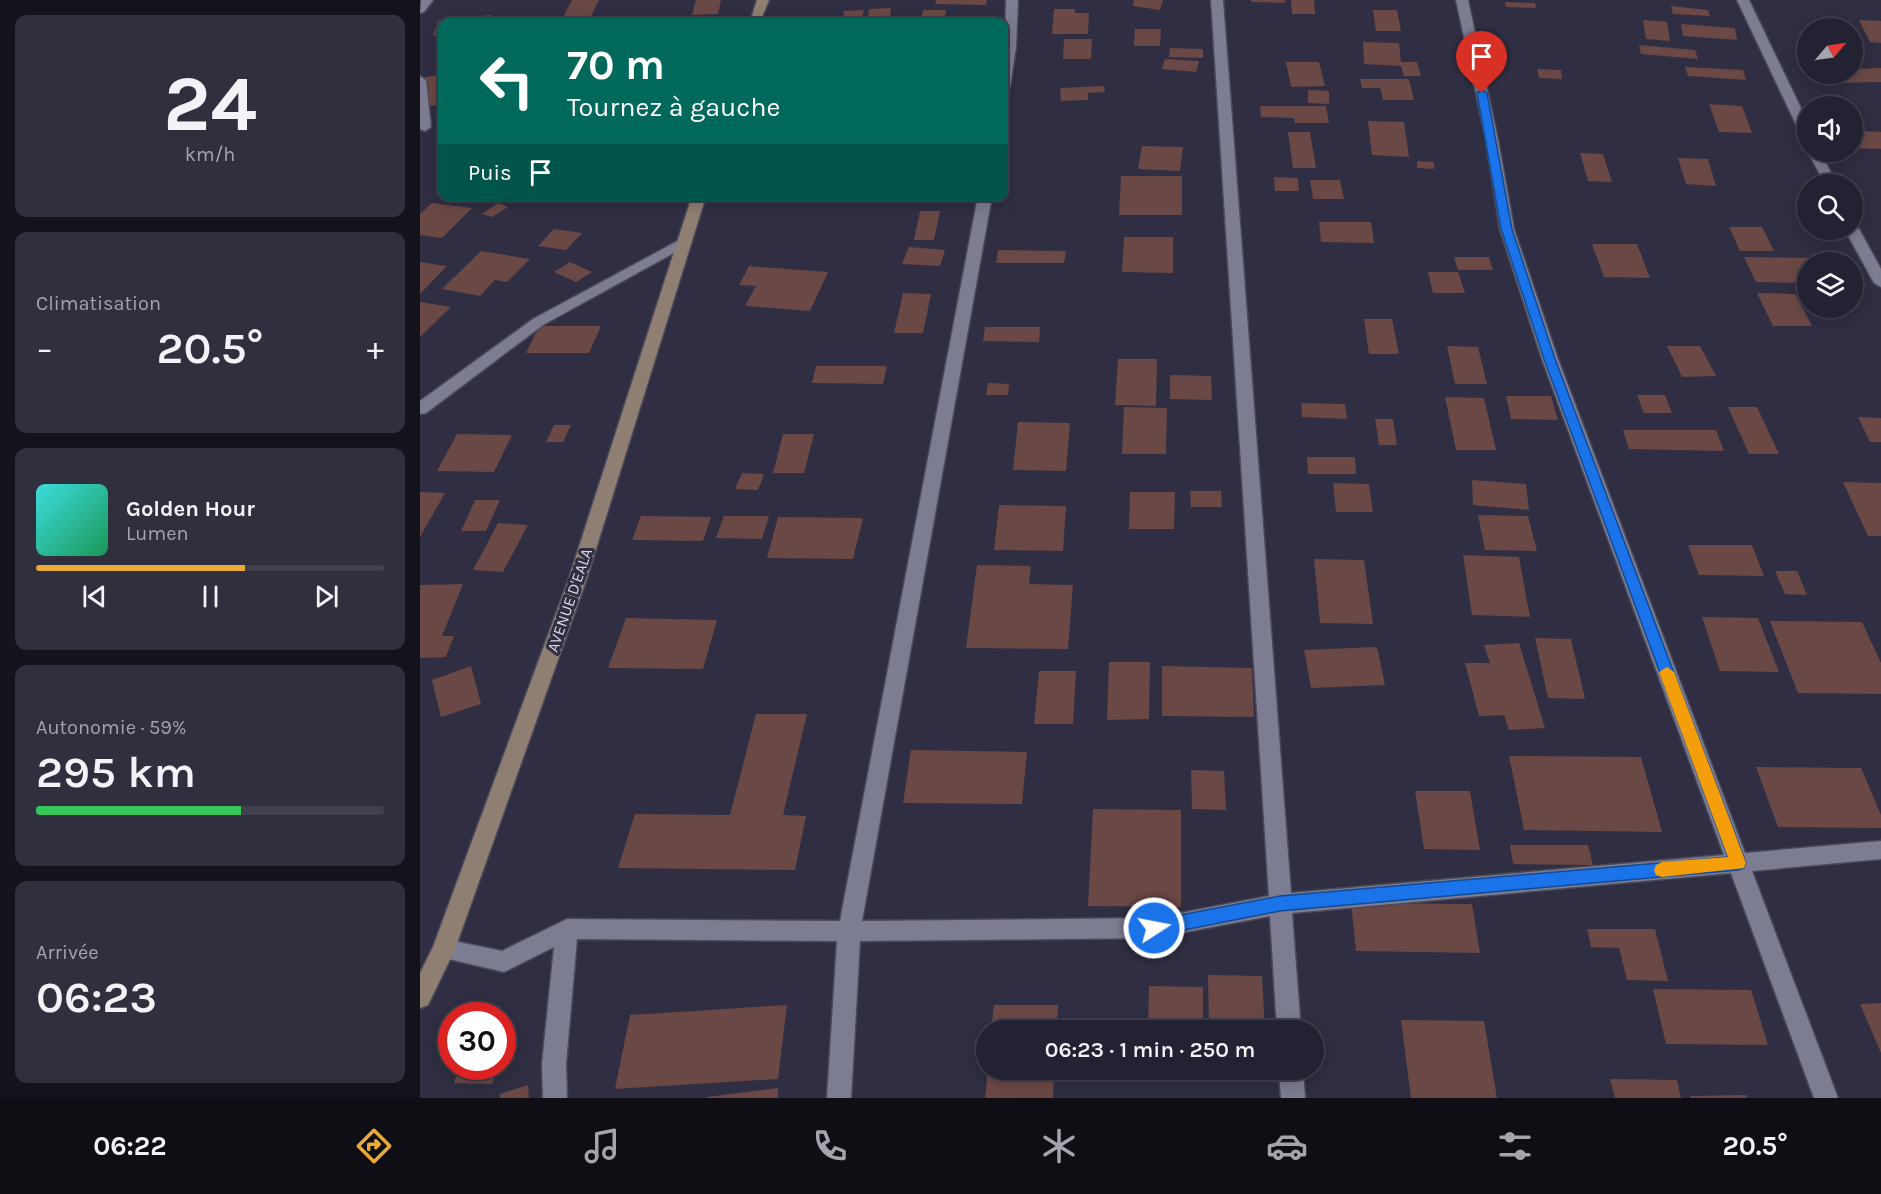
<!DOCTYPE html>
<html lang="fr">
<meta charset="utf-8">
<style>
body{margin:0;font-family:Karla,sans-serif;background:#2f2f3e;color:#f1f3f6;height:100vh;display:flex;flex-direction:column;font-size:22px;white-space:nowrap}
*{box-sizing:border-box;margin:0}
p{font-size:20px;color:#a3a4ac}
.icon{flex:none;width:33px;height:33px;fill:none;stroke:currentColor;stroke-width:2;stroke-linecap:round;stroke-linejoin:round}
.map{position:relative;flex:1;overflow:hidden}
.side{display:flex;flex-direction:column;gap:15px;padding:15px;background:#13131c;width:420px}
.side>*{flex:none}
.top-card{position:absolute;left:18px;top:18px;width:570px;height:183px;border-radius:12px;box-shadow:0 3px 15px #0003,0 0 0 2px #403f4d;background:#00695c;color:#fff;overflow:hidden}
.needle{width:39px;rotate:61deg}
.fabs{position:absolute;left:1377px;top:18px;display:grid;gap:12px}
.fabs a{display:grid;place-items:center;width:66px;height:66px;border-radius:50%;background:#232232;box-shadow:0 3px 15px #0003,0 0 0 2px #403f4d;font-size:30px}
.speed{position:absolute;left:18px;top:1002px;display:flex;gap:12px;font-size:30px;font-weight:700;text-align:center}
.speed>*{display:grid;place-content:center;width:78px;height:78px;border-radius:50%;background:#232232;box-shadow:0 3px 15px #0003,0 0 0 2px #403f4d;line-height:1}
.speed .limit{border:9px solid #d22;background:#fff;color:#111}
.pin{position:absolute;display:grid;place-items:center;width:51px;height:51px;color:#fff;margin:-62px -26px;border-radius:50% 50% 50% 0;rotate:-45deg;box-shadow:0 0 6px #0007}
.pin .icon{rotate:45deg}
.me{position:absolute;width:66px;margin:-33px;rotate:79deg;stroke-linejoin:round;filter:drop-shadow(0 0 4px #0008)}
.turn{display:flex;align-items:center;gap:21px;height:126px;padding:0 30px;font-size:27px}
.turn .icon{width:78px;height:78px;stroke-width:2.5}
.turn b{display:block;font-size:42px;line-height:51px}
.then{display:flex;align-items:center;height:57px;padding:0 30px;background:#0003;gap:12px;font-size:22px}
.big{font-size:45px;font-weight:600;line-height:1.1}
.side .card{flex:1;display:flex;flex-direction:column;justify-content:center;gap:9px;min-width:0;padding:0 21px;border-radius:12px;background:#2f2f3e}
.side .dial{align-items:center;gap:0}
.dial b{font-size:78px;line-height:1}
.song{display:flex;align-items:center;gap:18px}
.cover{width:72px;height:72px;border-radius:9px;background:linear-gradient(135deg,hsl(180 70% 55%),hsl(150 70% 35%))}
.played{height:6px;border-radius:3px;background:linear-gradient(90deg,#eaaa38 60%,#403f4d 60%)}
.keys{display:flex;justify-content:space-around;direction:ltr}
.heat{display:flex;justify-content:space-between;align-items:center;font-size:33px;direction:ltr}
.charge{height:9px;border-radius:4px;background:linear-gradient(90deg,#34c759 59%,#403f4d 0)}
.trip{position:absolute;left:556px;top:1020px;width:348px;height:60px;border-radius:30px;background:#232232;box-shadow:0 3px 15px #0003,0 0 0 2px #403f4d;font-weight:600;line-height:60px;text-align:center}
.dock{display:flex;height:96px;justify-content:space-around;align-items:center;background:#0e0e14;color:#a3a4ac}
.dock .icon{width:42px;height:42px}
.dock .selected{color:#eaaa38}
.dock b{font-size:27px;color:#f1f3f6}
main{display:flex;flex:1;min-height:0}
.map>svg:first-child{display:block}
.building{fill:#6a4845}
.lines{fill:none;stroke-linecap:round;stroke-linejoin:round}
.street-casing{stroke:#4a495a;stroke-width:3}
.secondary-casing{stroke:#4a495a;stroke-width:3}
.street{fill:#7c7c92;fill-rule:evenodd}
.secondary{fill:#8f7e72;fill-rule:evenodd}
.route{fill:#1a73e8;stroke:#114b97;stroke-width:1.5}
.slow{fill:#f59e0b}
.labels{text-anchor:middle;stroke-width:6;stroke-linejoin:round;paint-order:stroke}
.street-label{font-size:16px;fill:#dbdbe8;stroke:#2f2e42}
</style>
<main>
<section class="side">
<div class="card dial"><b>24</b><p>km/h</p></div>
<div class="card"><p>Climatisation</p>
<div class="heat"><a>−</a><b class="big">20.5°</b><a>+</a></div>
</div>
<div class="card">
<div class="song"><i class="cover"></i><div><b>Golden Hour</b><p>Lumen</p></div></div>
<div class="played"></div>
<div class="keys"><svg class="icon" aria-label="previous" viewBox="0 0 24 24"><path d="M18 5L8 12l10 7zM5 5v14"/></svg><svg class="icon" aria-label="pause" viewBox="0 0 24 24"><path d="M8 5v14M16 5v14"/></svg><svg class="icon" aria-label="next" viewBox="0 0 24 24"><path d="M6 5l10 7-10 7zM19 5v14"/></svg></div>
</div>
<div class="card"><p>Autonomie · 59%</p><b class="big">295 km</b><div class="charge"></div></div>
<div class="card"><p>Arrivée</p><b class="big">06:23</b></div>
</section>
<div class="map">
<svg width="1461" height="1098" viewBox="0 0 1461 1098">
<rect width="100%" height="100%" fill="#2f2e42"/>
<g class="building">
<polygon points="152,0 179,0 168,22 148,22 150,19 142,19"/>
<polygon points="276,0 301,0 298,14 272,15"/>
<polygon points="516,0 567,0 566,5 515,4"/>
<polygon points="714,0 743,0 740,10 713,6"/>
<polygon points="831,0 865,0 865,3 831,2"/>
<polygon points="871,0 894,0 895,14 872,14"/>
<polygon points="1085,2 1115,3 1116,8 1086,7"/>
<polygon points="1251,6 1288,10 1290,16 1253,14"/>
<polygon points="471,8 470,22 447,22 449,9"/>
<polygon points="634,9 655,9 655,13 669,13 668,34 632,34"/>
<polygon points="444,10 442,17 423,18 424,11"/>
<polygon points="503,10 526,10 524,22 500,22"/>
<polygon points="953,10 977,10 981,31 956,31"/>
<polygon points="71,15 69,22 22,22 22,35 13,36 18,20"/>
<polygon points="203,16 223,16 219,22 199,22"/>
<polygon points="1223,20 1247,22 1250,41 1226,39"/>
<polygon points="1439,20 1461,21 1461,43 1450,42"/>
<polygon points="1261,24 1315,28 1317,40 1263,36"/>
<polygon points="715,29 741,29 740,46 714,46"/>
<polygon points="644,39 672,39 671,59 643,59"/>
<polygon points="943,42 979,43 981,62 997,62 1001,76 984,76 981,66 944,64"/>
<polygon points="1219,45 1275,50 1278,59 1221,54"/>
<polygon points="750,48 783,49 783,58 749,57"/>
<polygon points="745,59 779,61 776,72 742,69"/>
<polygon points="866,62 899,62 905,86 871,87"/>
<polygon points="1265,67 1323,70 1326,80 1268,76"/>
<polygon points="1461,68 1461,82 1413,83 1406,74 1432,74 1432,69"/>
<polygon points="1117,69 1141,70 1142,79 1119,78"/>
<polygon points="22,74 22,104 9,106 2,78"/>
<polygon points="940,79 989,79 994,100 963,100 960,88 942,88"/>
<polygon points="684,86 685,92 668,93 668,100 641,101 640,88"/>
<polygon points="888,90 909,91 909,104 888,103"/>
<polygon points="1289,104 1322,106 1332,133 1299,132"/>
<polygon points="840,106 906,106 909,123 875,123 874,118 841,117"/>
<polygon points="948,121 984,122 989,157 952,155"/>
<polygon points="1432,130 1461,132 1461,149 1432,148"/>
<polygon points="868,132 890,132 896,168 873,168"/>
<polygon points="722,146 763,147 760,171 718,169"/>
<polygon points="1160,153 1183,154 1192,182 1168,181"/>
<polygon points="1258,158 1288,159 1296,186 1266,184"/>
<polygon points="997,161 1014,162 1014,169 997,168"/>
<polygon points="701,176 762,176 762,215 699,215"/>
<polygon points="854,177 878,178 879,191 855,191"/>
<polygon points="890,180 920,180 924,199 893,199"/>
<polygon points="209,196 244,196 243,200 207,201"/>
<polygon points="502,196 545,196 544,199"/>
<polygon points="12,203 52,208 22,238 0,235 0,214"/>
<polygon points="78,203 88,207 72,217 62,214"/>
<polygon points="500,211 520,211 514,240 494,240"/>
<polygon points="899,222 951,222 954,243 901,242"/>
<polygon points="1309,227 1342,227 1354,251 1320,251"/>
<polygon points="134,229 162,233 146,250 118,246"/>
<polygon points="704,237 753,237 753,273 702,272"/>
<polygon points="1172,244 1217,244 1230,278 1184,277"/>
<polygon points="489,247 525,250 520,266 482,264"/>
<polygon points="578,250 646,251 644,263 576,263"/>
<polygon points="61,251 110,259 87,282 75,280 60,296 22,289"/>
<polygon points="1034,257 1069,257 1073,270 1038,270"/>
<polygon points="1324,257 1399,258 1402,262 1388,262 1388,283 1336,282"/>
<polygon points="0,262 27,266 0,294"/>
<polygon points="150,262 172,272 156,282 134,272"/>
<polygon points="329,266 408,272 390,311 325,306 336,286 319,285"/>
<polygon points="1008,272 1038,272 1045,293 1013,293"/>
<polygon points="483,293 511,294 503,333 474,333"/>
<polygon points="1337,293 1375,294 1392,326 1353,326"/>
<polygon points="0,302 31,307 0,337"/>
<polygon points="944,319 972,319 979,354 949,354"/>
<polygon points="119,326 181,326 169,353 106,353"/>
<polygon points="565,327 620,327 619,342 563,341"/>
<polygon points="1027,346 1058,347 1067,384 1035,384"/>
<polygon points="1247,346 1280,346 1296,376 1262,377"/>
<polygon points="698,359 737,359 736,406 695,405"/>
<polygon points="396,366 467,366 463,384 392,383"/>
<polygon points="750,375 791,376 792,400 750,399"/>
<polygon points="568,383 589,384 588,395 566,395"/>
<polygon points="1217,395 1245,395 1252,413 1224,413"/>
<polygon points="1086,396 1131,396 1138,420 1091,419"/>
<polygon points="1025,397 1064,398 1076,450 1036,450"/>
<polygon points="881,403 925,404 927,419 882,417"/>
<polygon points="704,407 747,408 746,454 702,454"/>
<polygon points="1308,407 1337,407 1359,454 1329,454"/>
<polygon points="1438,417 1461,418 1461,442 1450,442"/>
<polygon points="955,419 973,419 977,445 959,445"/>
<polygon points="598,422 650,423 646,471 593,470"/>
<polygon points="134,425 151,425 143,442 126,442"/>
<polygon points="1203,430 1296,430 1304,451 1209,449"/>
<polygon points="37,434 92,435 74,472 17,471"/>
<polygon points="363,434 394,434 384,473 353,473"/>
<polygon points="887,457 935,457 936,474 888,474"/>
<polygon points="322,473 344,474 338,490 315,489"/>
<polygon points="1052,480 1106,484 1109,510 1053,505"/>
<polygon points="1423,482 1461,483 1461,536 1448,536"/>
<polygon points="913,483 949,484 953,512 916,512"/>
<polygon points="770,491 801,491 802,507 771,507"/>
<polygon points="0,492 25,493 0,537"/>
<polygon points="710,492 755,492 754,529 709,529"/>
<polygon points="55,500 80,500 66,531 41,531"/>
<polygon points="579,505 646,506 643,551 574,550"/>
<polygon points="1058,515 1108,516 1117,551 1065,550"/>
<polygon points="221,516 291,517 283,541 212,540"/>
<polygon points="304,516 349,516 342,539 296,538"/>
<polygon points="358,517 443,518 433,559 347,558"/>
<polygon points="78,523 108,525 83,572 53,570"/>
<polygon points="1268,545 1332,545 1344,576 1279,575"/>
<polygon points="1043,555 1099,557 1110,617 1052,615"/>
<polygon points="894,559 944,560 953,624 900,623"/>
<polygon points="557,565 611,566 609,584 653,585 648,649 546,648"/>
<polygon points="1355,571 1377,571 1387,595 1365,594"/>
<polygon points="43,584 22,636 34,636 26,657 0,658 0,585"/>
<polygon points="1282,617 1338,618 1359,672 1300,671"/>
<polygon points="206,618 297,620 283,669 188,668"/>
<polygon points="1350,621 1442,622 1461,663 1461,694 1378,693"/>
<polygon points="1115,638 1151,639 1165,699 1128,698"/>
<polygon points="1099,643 1125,728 1089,730 1084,715 1059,716 1045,663 1070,663 1064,645"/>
<polygon points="957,647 965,685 891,688 884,650"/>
<polygon points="689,662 730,662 729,719 687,720"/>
<polygon points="51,666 61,704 21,717 12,680"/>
<polygon points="742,666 832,668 834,717 742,716"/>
<polygon points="619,671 656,671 653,724 614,724"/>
<polygon points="336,714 387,714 363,815 386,816 375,870 198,868 215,814 310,815"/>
<polygon points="491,750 607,752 602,804 483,803"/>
<polygon points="1089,756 1221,757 1242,832 1104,830"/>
<polygon points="1336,767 1441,768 1461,815 1461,828 1358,827"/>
<polygon points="771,770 804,771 806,810 772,809"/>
<polygon points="995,791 1050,791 1060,850 1004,849"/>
<polygon points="673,809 761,810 761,907 668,906"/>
<polygon points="1090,845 1168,845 1173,865 1093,864"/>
<polygon points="931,903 1052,904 1060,953 936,951"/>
<polygon points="1167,929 1235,929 1248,981 1207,980 1199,948 1171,947"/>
<polygon points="788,975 842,976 845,1030 789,1030"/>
<polygon points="729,986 783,987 783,1030 728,1030"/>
<polygon points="1233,989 1331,990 1348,1045 1246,1044"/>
<polygon points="1461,1003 1461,1053 1440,1004"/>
<polygon points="367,1005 358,1079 195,1089 210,1015"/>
<polygon points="574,1005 638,1005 637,1030 571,1030"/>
<polygon points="981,1020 1064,1021 1077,1098 991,1098"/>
<polygon points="40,1066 79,1066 72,1084 34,1083"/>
<polygon points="568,1070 634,1070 633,1098 565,1098"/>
<polygon points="1190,1079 1257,1080 1261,1098 1195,1098"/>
<polygon points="108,1085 109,1098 80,1098 80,1094"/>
<polygon points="358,1088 358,1098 287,1098 287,1097"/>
<polygon points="1326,1095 1327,1098 1271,1098 1270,1096"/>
</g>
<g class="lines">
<g class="street-casing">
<g id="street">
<polygon points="1,0 13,0 4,12 0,13"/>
<polygon points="586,0 598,0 596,47 590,87 584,91"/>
<polygon points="791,0 803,0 871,893 1304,855 1122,359 1080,229 1066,140 1036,0 1048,0 1078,140 1094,229 1138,359 1325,853 1461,841 1461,859 1332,871 1418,1098 1394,1098 1311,873 872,913 881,1030 857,1030 850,916 734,938 440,941 431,1098 407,1098 417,941 157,939 146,1064 147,1098 123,1098 122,1064 134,947 84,972 16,956 13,949 16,942 24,939 82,951 147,919 420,921 558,196 572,196 442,921 734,918 849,896"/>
<polygon points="1317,0 1329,0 1388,123 1388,141 1382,137"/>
<polygon points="0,76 6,80 11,127 5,131 0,129"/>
<polygon points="1388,152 1400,152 1417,184 1405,184"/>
<polygon points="1432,225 1439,229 1461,269 1461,287 1454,283 1425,230 1432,230"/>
<polygon points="265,237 272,241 270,244 123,325 6,413 0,414 0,401 113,319"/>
<polygon points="859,1070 883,1070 885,1098 861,1098"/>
</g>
</g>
<g class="secondary-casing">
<g id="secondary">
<polygon points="337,0 349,0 340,22 330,22"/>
<polygon points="272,196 286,196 166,581 35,949 8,1005 0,1008 0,973 13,947 148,581"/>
</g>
</g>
<use href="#street" class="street"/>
<use href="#secondary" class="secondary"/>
</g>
<polygon class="route" points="1062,90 1067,93 1092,229 1135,359 1326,863 1324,868 1318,870 860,911 734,936 728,933 726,928 728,922 734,920 860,896 1308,857 1124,359 1081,229 1057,93"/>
<polygon class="slow" points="1247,667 1254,672 1326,863 1324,868 1242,877 1236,875 1234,870 1236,865 1242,862 1308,857 1239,672"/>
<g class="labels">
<g class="street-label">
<text transform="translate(149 600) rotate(-71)" y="6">AVENUE D'EALA</text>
</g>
</g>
</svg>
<div class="fabs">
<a><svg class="needle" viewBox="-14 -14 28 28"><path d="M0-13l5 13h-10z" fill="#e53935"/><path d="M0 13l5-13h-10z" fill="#a3a4ac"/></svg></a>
<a><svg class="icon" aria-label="sound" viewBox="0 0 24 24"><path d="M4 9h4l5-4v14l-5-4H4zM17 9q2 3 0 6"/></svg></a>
<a><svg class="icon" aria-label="search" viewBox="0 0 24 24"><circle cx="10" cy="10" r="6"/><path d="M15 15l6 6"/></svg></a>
<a><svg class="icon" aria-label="layers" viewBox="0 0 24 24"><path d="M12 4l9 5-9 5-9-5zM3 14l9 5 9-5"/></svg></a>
</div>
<div class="speed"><div class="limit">30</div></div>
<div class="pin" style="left:1062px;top:93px;background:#d93025"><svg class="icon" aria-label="arrive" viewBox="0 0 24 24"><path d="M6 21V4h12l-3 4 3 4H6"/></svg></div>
<svg class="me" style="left:734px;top:928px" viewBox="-20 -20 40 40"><circle r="17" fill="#1a73e8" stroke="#fff" stroke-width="3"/><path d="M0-11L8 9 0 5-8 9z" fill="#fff"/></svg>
<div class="trip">06:23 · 1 min · 250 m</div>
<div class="top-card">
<div class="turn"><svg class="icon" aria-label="left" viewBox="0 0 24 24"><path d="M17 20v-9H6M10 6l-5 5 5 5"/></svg><div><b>70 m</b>Tournez à gauche</div></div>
<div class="then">Puis<svg class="icon" aria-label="arrive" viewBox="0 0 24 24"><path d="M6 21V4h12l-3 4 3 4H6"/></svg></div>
</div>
</div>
</main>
<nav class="dock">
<b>06:22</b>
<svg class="icon selected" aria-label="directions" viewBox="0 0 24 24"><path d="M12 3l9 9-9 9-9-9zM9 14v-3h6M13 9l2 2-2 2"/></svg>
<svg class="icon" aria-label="music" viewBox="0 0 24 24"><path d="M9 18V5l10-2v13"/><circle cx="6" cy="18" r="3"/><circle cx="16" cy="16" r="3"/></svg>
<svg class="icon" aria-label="phone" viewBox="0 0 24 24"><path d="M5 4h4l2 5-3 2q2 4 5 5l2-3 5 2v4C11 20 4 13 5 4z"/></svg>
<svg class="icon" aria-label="climate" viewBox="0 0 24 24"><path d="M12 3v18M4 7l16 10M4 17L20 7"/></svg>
<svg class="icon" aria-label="car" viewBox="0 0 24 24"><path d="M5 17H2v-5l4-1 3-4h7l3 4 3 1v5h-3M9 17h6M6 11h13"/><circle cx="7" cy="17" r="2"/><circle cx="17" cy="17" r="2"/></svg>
<svg class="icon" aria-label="filters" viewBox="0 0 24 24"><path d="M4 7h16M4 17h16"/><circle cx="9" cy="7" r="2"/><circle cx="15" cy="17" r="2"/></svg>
<b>20.5°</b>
</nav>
